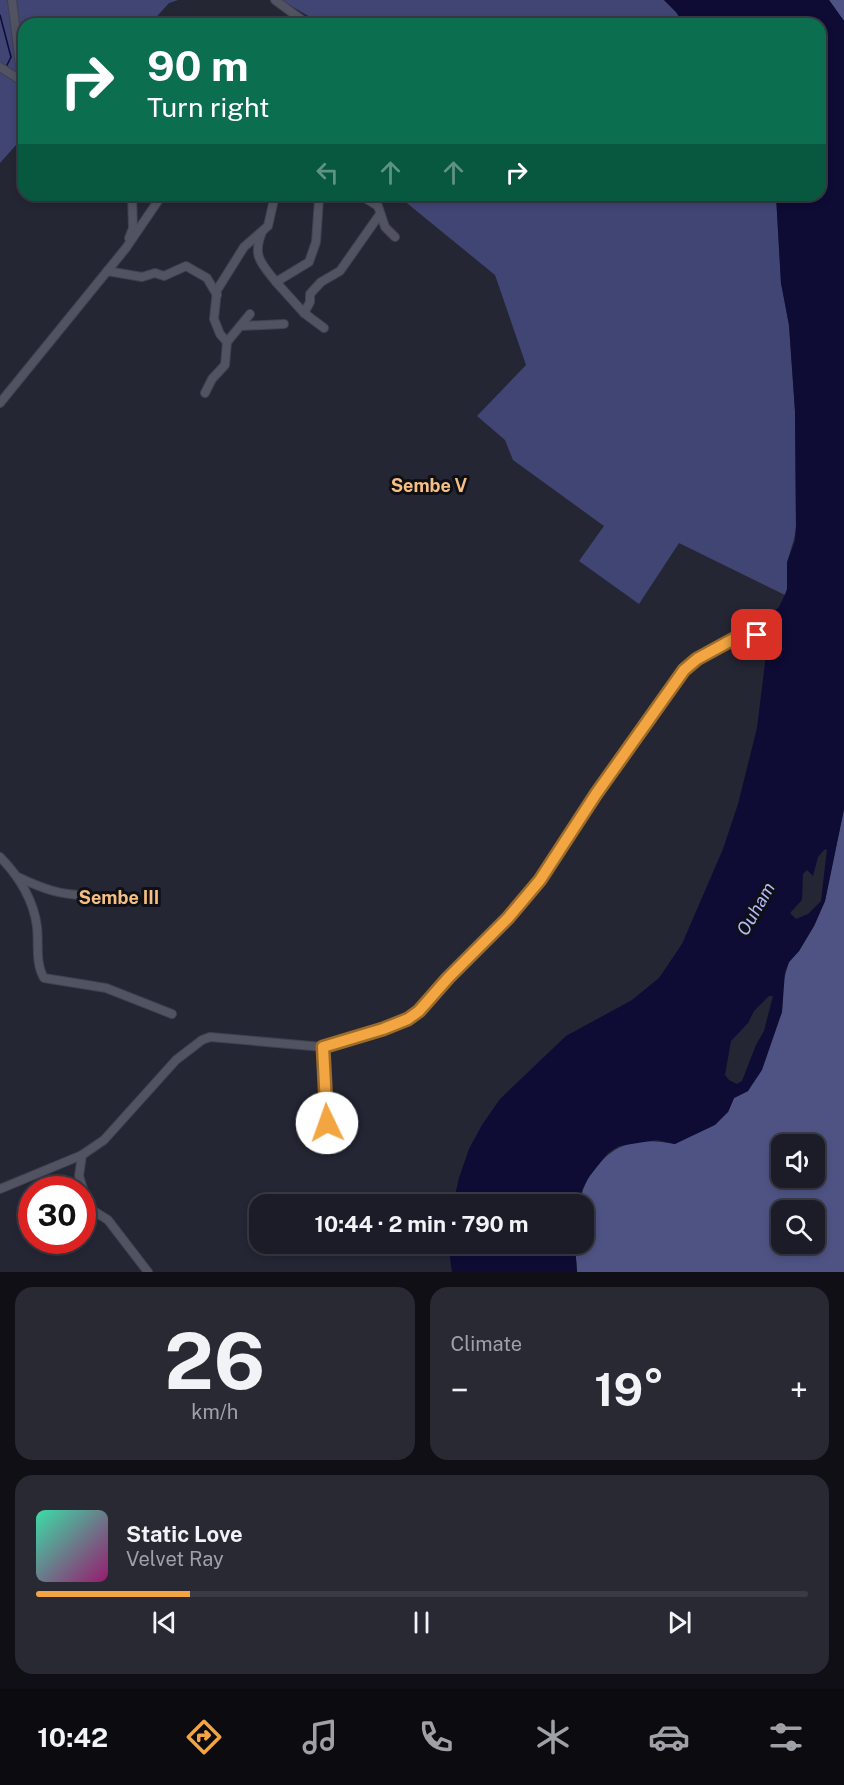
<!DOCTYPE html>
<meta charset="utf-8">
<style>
body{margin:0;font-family:"Public Sans",sans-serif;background:#282933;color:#f1f3f6;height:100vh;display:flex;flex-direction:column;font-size:22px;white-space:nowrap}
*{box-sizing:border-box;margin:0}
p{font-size:20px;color:#a0a1a7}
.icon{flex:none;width:33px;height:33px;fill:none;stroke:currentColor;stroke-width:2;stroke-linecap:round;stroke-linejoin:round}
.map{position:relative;height:1272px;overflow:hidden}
.sheet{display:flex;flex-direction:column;gap:15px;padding:15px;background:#0f0f15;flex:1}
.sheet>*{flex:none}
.banner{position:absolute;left:18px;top:18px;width:808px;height:183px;border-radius:18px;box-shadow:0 3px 9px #0003,0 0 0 2px #393a44;background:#0b6e4f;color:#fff;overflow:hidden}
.fabs{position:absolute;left:771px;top:1134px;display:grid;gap:12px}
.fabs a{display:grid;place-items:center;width:54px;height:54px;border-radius:12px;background:#1b1c27;box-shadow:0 3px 9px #0003,0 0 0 2px #393a44;font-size:30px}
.speed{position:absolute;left:18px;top:1176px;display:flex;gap:12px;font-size:30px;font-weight:700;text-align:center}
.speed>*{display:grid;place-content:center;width:78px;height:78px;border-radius:50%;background:#1b1c27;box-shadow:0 3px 9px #0003,0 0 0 2px #393a44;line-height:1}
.speed .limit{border:9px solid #d22;background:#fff;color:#111}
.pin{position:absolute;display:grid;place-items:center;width:51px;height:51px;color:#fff;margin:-26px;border-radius:12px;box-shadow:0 3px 9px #0006}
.me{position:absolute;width:66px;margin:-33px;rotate:357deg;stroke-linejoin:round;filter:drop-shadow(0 0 4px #0008)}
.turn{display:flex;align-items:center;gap:21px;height:126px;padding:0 30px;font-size:27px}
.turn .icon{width:78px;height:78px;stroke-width:2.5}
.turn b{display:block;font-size:42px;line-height:51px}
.lanes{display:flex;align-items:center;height:57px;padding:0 30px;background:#0003;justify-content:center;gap:30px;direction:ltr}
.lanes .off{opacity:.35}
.big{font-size:45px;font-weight:700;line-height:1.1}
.sheet .widget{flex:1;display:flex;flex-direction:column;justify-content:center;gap:9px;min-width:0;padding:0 21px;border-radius:18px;background:#282933}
.sheet .dial{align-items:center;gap:0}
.dial b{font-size:78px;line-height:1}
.song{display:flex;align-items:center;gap:18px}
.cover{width:72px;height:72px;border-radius:9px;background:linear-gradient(135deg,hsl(160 70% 55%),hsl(320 70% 35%))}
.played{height:6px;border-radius:3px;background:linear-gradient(90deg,#f2a541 20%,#393a44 20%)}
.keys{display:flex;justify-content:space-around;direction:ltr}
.heat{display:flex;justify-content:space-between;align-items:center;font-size:33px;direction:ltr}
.sheet .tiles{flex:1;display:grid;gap:15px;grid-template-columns:1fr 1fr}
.widget:last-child{grid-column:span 2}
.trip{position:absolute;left:249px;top:1194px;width:345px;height:60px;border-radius:18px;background:#1b1c27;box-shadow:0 3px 9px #0003,0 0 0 2px #393a44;font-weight:700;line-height:60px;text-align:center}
.menu{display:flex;height:96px;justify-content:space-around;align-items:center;background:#0b0b10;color:#a0a1a7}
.menu .icon{width:42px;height:42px}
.menu .active{color:#f2a541}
.menu b{font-size:27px;color:#f1f3f6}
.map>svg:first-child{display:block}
.green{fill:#414574}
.forest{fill:#4f5384;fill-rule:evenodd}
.water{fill:#0e0b35;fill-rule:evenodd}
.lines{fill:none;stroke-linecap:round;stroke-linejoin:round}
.stream{stroke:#0e0b35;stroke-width:1.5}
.minor-casing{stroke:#40414c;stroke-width:10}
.minor{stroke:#515362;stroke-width:8}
.route-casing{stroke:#9d6b2a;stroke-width:15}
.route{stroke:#f2a541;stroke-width:10}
.labels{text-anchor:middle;stroke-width:6;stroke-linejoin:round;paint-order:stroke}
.neighbourhood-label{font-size:18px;font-weight:bold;fill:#f6bf82;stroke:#0f1016}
.water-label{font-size:18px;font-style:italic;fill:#b3baf8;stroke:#0f1016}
</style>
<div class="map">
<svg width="844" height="1272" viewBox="0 0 844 1272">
<rect width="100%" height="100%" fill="#242634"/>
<g class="green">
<polygon points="0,0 178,0 169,3 150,24 24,24 24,136 0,163"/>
<polygon points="281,0 664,0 676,12 684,24 322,24"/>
<path d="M 397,195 L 776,195 L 781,283 L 789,325 L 795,411 L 796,526 C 795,540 791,547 788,560 C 785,572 790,584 785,595 L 679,543 L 639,604 L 579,561 L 604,526 L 513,460 L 505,440 L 477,416 L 526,365 L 495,275 Z"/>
</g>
<g class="forest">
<polygon points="829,0 844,0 844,21"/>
<path d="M 844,809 L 844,1272 L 577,1272 L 575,1244 L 584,1244 L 584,1204 L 580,1204 C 582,1188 587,1179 597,1166 C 618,1140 644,1138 675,1144 L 728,1112 L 734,1098 L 748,1091 L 782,1012 L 783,982 L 789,962 L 799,951 L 814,926 L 825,901 ZM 782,1144 L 814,1144 L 814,1178 L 782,1178 ZM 782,1210 L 814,1210 L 814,1244 L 782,1244 Z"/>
</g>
<g class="water">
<path d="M 664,0 L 829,0 L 844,21 L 844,809 L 825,901 L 814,926 L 799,951 L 789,962 L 785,972 L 782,1012 L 762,1070 L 748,1091 L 734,1098 L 728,1112 L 715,1125 L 675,1144 L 657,1140 L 644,1142 L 619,1146 L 608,1153 L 588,1178 L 582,1190 L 580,1204 L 453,1204 L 459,1178 L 469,1149 L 482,1125 L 500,1099 L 566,1036 L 632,1000 L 659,978 L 682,944 L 723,849 L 738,804 L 757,728 L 771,615 L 779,607 L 787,590 L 787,562 L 795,541 L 796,526 L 795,411 L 789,325 L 781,283 L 776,195 L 820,195 L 820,24 L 684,24 L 676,12 ZM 827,849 L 821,901 L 808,914 L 796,919 L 790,913 L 802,900 L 803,874 L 807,870 L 813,876 L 818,857 L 824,850 ZM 769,996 L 773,996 L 764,1031 L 756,1045 L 742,1081 L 737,1084 L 729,1080 L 725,1075 L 731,1041 L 748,1023 L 754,1011 Z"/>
<polygon points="448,1244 575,1244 577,1272 452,1272"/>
</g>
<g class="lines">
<polyline class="stream" points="0,15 11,57 6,67"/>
<g class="minor-casing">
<g id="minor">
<polyline points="275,0 302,20 304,24"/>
<polyline points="0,67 22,81 12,0"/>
<polyline points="360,195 378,206 385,227 395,237"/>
<path d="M 262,232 C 252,256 261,263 276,282 L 309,262 L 316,242 L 319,199"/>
<polyline points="129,238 133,228 132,195"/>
<polyline points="107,271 142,277 155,273 164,276 186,266 207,278 217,295"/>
<polyline points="276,282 304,313 324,328"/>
<polyline points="304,313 310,302 310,294 321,282 340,271 380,214"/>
<polyline points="241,326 284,324"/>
<polyline points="227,342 250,314"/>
<polyline points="205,393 212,379 225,365 227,342 220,334 214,319 217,290 244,247 268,226 275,195"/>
<polyline points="0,403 126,248 162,195"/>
<path d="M 0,857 C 19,876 34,901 37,927 C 39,944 35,963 44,978 L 106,988 L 172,1014"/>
<path d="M 18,877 C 41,888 62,896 88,895"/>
<polyline points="323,1047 327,1123 325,1145"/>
<polyline points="82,1155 79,1176 89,1208 108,1220 148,1272"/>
<polyline points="0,1189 82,1155 104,1140 176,1060 202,1040 210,1037 323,1047 383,1029 408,1019 419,1011 448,978 509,918 539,880 596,794 684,670 697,659 739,636 757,635"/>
</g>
</g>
<use href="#minor" class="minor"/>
</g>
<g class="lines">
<g class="route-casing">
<polyline id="route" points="327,1123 323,1047 383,1029 408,1019 419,1011 448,978 508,918 540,880 596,794 684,670 697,659 739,636 757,635"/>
</g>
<use href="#route" class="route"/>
</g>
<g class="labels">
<g class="neighbourhood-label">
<text x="429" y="492">Sembe V</text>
<text x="119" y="904">Sembe III</text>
</g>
<g class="water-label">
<text transform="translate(756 909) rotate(-60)" y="6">Ouham</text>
</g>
</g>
</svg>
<div class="fabs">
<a><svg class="icon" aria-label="sound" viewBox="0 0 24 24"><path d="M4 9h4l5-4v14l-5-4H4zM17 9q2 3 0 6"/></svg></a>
<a><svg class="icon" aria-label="search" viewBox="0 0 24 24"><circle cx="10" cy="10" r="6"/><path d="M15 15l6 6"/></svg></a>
</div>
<div class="speed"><div class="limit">30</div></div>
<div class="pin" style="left:757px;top:635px;background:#d93025"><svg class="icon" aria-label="arrive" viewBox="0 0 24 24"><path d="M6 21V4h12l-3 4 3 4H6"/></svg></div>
<svg class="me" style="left:327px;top:1123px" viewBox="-20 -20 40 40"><circle r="19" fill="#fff"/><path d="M0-13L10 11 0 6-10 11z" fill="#f2a541"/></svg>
<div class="trip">10:44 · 2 min · 790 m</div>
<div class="banner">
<div class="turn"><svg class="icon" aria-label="right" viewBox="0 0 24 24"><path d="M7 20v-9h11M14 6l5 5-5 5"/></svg><div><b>90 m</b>Turn right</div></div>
<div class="lanes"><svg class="icon off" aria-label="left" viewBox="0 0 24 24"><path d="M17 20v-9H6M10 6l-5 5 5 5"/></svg><svg class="icon off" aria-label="ahead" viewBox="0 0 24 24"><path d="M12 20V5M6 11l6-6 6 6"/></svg><svg class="icon off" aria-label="ahead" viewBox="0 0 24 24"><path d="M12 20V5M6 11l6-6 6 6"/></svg><svg class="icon" aria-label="right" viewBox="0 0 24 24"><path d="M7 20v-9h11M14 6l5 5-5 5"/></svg></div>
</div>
</div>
<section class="sheet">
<div class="tiles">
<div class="widget dial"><b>26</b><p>km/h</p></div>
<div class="widget"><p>Climate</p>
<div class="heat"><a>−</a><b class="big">19°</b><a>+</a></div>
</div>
<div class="widget">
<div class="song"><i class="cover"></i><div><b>Static Love</b><p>Velvet Ray</p></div></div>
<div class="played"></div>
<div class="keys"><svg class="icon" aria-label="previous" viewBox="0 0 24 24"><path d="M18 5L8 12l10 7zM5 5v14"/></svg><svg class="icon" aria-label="pause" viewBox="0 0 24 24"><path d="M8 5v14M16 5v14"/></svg><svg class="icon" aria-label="next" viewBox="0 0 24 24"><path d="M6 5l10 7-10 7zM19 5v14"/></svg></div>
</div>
</div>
</section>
<nav class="menu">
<b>10:42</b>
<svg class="icon active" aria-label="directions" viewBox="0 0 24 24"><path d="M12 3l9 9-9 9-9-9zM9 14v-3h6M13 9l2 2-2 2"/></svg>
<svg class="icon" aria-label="music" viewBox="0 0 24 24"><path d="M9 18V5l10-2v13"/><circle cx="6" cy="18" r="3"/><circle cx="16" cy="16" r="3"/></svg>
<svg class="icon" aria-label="phone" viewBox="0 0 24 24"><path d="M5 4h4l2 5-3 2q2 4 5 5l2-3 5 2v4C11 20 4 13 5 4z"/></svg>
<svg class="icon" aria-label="climate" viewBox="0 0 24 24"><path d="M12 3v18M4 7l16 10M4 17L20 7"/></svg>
<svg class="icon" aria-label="car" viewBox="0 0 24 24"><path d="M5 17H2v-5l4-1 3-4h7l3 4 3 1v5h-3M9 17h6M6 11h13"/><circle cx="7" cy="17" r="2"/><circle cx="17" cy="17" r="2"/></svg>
<svg class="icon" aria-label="filters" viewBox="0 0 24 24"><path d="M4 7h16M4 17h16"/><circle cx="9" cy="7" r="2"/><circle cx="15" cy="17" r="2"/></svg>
</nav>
